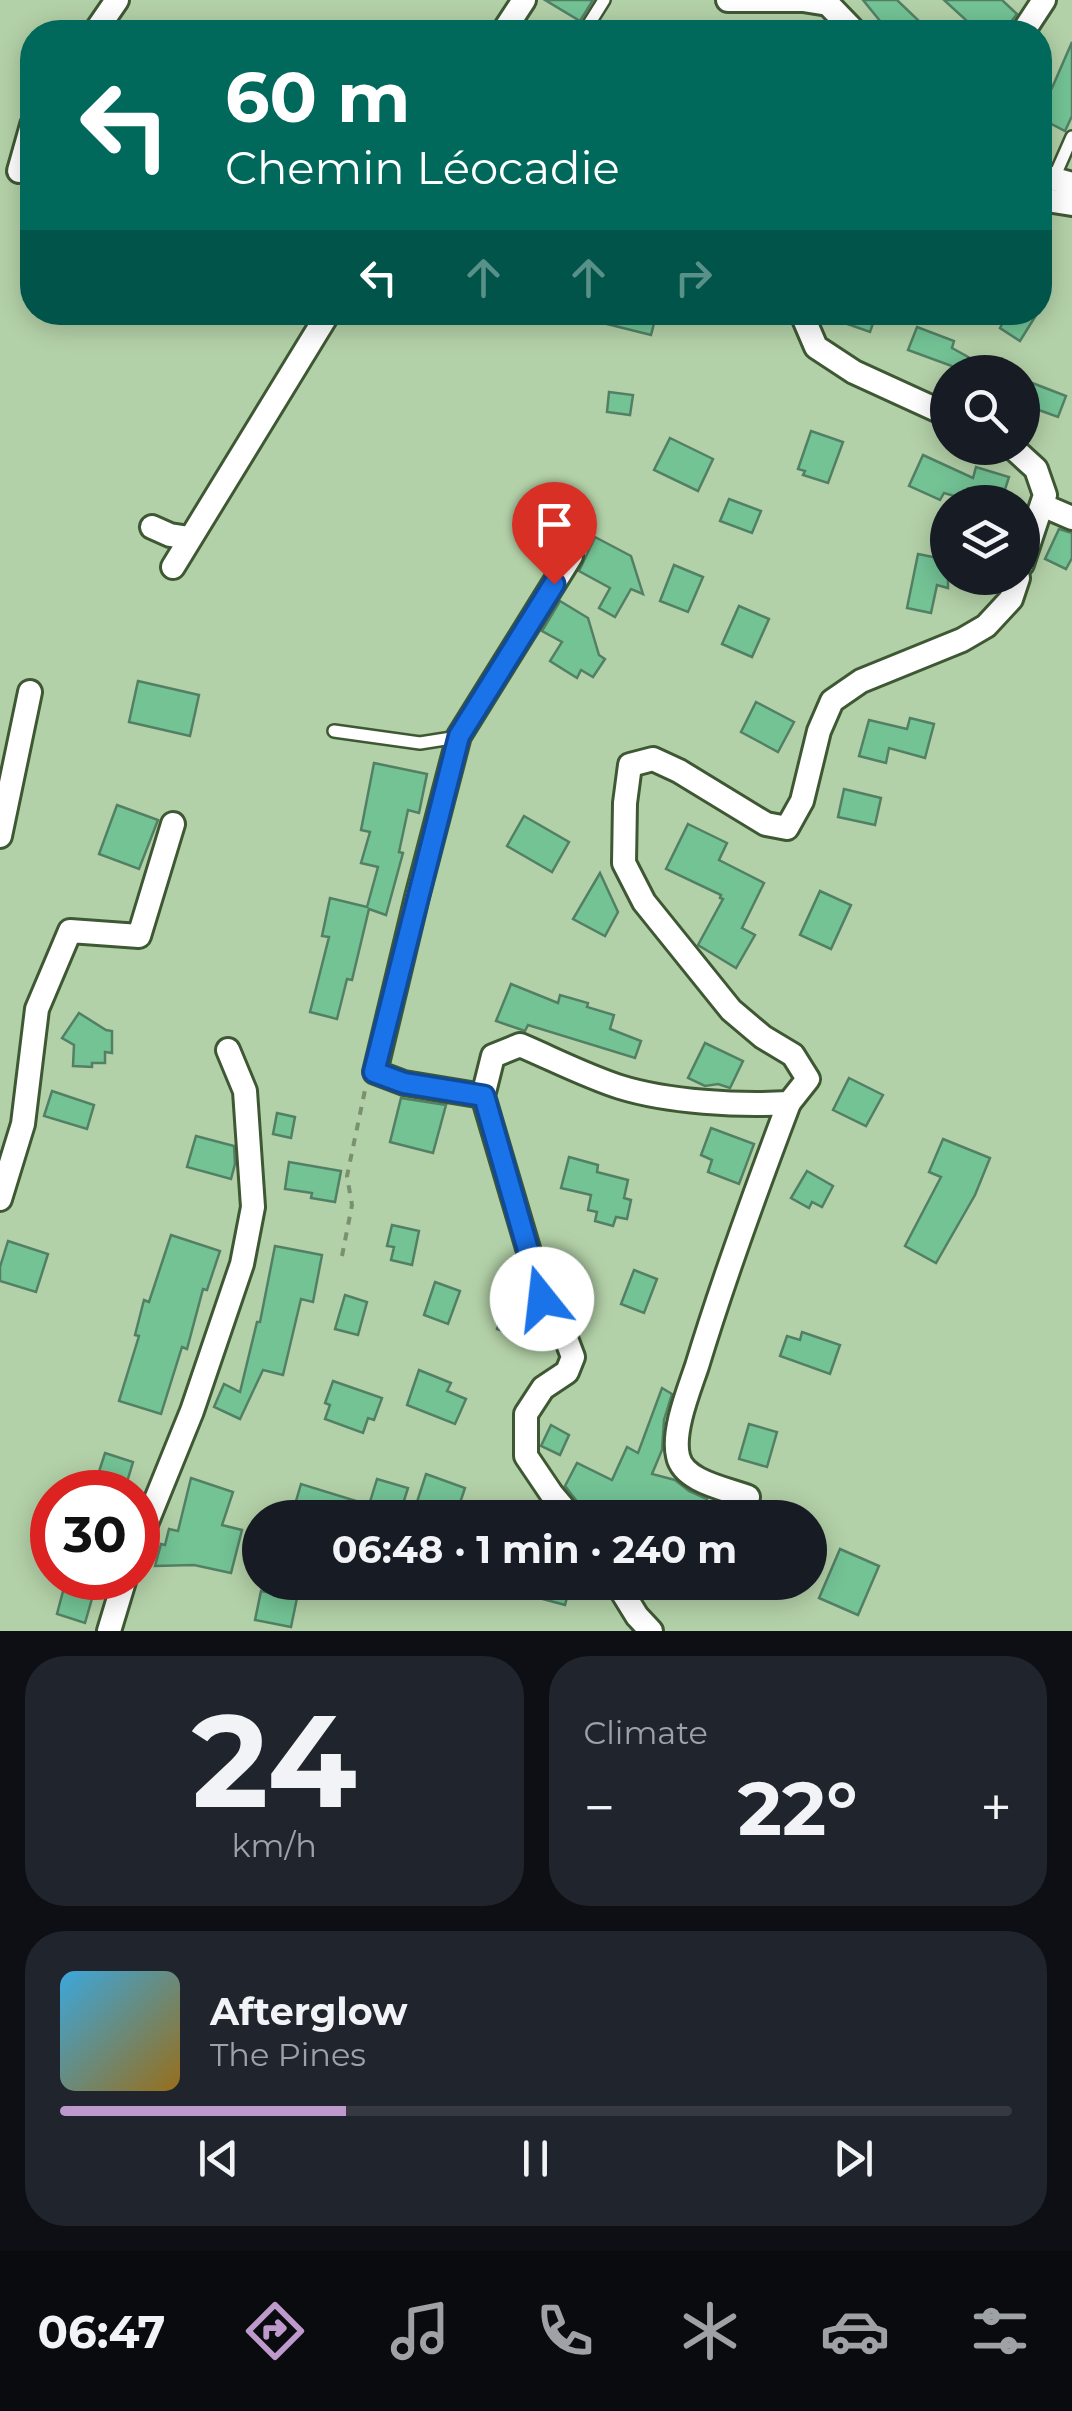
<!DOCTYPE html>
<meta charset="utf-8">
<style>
body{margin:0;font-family:Montserrat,sans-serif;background:#20242c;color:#f1f3f6;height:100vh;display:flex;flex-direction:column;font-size:38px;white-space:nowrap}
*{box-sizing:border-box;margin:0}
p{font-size:32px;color:#9ea1a6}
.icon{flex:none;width:55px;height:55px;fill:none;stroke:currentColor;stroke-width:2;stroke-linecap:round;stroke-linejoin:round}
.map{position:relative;height:1631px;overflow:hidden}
.side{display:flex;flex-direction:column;gap:25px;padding:25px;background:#0d0f14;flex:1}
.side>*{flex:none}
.guide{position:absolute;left:20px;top:20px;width:1032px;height:305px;border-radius:40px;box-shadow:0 5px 25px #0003;background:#00695c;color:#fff;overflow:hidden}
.controls{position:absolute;left:930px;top:355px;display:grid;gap:20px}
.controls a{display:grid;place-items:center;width:110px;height:110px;border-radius:50%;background:#171b24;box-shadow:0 5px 25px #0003;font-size:50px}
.speed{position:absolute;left:30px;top:1470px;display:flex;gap:20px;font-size:50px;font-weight:700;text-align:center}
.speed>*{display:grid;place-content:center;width:130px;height:130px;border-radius:50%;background:#171b24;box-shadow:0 5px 25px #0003;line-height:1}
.speed .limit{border:15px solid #d22;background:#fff;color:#111}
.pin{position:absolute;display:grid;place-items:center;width:85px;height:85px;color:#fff;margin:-102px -42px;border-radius:50% 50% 50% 0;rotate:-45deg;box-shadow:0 0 10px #0007}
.pin .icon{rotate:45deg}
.me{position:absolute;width:110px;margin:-55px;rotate:344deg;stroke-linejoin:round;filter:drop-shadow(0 0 8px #0008)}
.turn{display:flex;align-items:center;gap:35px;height:210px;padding:0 40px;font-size:45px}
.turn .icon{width:130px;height:130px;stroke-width:2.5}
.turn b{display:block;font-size:70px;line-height:85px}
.lanes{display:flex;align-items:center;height:95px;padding:0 40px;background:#0003;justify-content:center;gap:50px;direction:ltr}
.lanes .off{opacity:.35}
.big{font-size:75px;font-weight:700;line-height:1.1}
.side .widget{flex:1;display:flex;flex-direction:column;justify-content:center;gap:15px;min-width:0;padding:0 35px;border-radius:40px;background:#20242c}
.side .dial{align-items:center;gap:0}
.dial b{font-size:130px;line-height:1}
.song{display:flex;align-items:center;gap:30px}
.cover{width:120px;height:120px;border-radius:15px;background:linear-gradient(135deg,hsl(200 70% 55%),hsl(40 70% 35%))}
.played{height:10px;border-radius:5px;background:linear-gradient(90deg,#be99cc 30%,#363941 30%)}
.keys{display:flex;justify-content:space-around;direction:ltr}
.heat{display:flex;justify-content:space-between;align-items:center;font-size:55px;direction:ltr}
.side .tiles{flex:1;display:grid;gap:25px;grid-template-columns:1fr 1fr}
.widget:last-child{grid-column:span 2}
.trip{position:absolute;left:242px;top:1500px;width:585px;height:100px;border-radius:50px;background:#171b24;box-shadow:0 5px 25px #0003;font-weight:700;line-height:100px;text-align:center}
.menu{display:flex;height:160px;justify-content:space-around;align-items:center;background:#090b0e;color:#9ea1a6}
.menu .icon{width:70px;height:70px}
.menu .active{color:#be99cc}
.menu b{font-size:45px;color:#f1f3f6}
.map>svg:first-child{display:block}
.building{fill:#73c395;stroke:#538065;stroke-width:2.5}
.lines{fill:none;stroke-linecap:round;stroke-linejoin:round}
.lane-casing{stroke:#3e5834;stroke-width:16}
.street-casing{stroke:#3e5834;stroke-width:28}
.path{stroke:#799071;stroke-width:4;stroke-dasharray:8 8;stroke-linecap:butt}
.lane{stroke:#fff;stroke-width:11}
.street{stroke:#fff;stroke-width:22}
.route-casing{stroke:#114b97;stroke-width:25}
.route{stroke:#1a73e8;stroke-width:18}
</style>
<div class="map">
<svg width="1072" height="1631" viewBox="0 0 1072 1631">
<rect width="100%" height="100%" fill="#b3d1a8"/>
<g class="building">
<polygon points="545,0 593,0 580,21"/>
<polygon points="863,0 897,0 918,20 908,32 889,32"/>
<polygon points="944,0 1002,0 1017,14 1003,32 979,32"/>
<polygon points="1072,42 1072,116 1065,131 1040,118 1040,81 1052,88"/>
<polygon points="588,312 657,312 651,335 587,319"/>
<polygon points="822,312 877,312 870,332 822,315"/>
<polygon points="1009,312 1038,312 1020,341 1000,328"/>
<polygon points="917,327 954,341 952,348 990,369 989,372 968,372 908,350"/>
<polygon points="1022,379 1066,396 1058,417 1022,404"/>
<polygon points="609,392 633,395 630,415 607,412"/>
<polygon points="811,431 843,442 828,483 803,475 805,471 798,469"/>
<polygon points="670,438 713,459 698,491 654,470"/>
<polygon points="923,455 973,478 976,467 1009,477 1001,502 975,502 944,493 940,500 909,486"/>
<polygon points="729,499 761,511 752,533 720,521"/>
<polygon points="1059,529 1072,533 1072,558 1066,569 1045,559"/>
<polygon points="595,537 631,556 643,594 631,589 615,617 599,608 610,588 579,571"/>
<polygon points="918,554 948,560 948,588 937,585 931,613 907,608"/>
<polygon points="674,565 703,577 688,612 660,601"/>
<polygon points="560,601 588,618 599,655 605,659 593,677 581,670 577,678 550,661 562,642 542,631"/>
<polygon points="739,606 769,619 752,657 722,644"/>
<polygon points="138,681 199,695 190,736 129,722"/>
<polygon points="756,702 794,722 778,752 741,732"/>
<polygon points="910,718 934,724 925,758 889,748 886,763 859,756 869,720 907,729"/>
<polygon points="374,763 427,774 419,813 408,810 399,852 403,853 386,915 369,909 352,980 347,979 337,1019 310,1012 329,937 322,936 330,898 367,907 378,867 361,863 370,832 361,830"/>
<polygon points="844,789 881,798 875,825 838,817"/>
<polygon points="117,805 158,820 139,869 99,854"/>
<polygon points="524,816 569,842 552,872 507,846"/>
<polygon points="688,824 727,843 719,860 764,883 742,928 755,935 736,968 698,945 723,899 720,898 721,895 666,869"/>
<polygon points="600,873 618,912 605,936 573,919"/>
<polygon points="820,891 851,905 831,949 800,935"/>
<polygon points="511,984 558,1003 560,995 588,1003 587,1007 614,1015 610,1029 641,1041 635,1058 528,1025 525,1031 496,1021"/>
<polygon points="79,1013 106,1030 112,1031 112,1053 105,1052 105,1063 92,1063 92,1067 73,1066 74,1045 62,1038"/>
<polygon points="705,1043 743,1061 730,1088 718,1084 705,1086 688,1078"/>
<polygon points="849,1078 883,1095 866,1126 833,1110"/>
<polygon points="52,1091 94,1105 87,1129 44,1116"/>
<polygon points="401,1098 446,1105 433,1153 390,1142"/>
<polygon points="277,1113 295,1117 291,1138 273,1134"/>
<polygon points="711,1128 754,1144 739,1184 708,1172 712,1160 701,1155"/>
<polygon points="196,1136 234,1146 235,1164 231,1179 187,1167"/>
<polygon points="943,1139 990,1158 975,1195 936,1263 905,1246 941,1177 929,1172"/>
<polygon points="569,1157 598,1165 597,1172 628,1180 624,1198 631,1200 627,1219 616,1217 613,1226 595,1221 597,1212 588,1210 591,1195 561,1188"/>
<polygon points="289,1162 341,1171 335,1202 311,1198 312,1193 285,1189"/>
<polygon points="807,1171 833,1186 822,1207 812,1202 809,1208 791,1198"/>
<polygon points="392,1225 419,1231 412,1265 391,1260 394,1247 387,1246"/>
<polygon points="171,1235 220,1251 207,1290 203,1289 187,1349 182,1347 161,1414 119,1401 139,1336 135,1335 144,1300 149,1302"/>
<polygon points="8,1241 48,1254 36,1292 0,1281 0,1267"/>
<polygon points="275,1246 322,1255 313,1302 301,1299 283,1375 263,1370 240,1419 214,1407 224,1384 240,1392 257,1322 260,1322"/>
<polygon points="634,1270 657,1279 644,1313 621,1304"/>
<polygon points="435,1282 460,1291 448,1324 424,1315"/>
<polygon points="345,1295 367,1302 358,1335 335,1329"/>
<polygon points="506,1303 534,1313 538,1321 531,1341 497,1329"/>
<polygon points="802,1332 840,1345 830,1374 780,1356 787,1336 800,1340"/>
<polygon points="419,1370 451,1383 447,1391 466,1399 455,1424 407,1405"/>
<polygon points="333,1381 382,1398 374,1420 368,1418 363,1433 325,1419 330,1405 325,1403"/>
<polygon points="662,1388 672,1394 664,1420 662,1450 652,1474 675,1480 689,1491 707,1499 702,1518 690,1518 637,1503 630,1518 607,1518 579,1504 565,1486 577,1463 612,1480 627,1447 638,1453"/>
<polygon points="749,1424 777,1432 767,1467 739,1459"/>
<polygon points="551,1425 569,1435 560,1455 541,1446"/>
<polygon points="105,1453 133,1462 124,1492 111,1492 94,1487"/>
<polygon points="426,1474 465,1488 455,1518 416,1505"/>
<polygon points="191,1478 233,1492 222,1525 242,1530 231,1573 194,1565 155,1566 161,1544 165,1545 169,1529 178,1531"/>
<polygon points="377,1479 408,1488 402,1507 391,1504 390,1511 396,1513 395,1518 291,1518 301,1484 369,1505"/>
<polygon points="840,1549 879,1566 858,1615 819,1598"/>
<polygon points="66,1580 95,1588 85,1623 57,1614"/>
<polygon points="547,1582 571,1582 565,1605 543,1599"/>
<polygon points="261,1591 297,1598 291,1627 255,1620"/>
</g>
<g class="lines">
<g class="lane-casing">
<g id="lane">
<polyline points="584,32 604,0"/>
<polyline points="1053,180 1072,137"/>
<polyline points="334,731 420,743 458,737"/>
</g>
</g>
<g class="street-casing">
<g id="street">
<polyline points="728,0 803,0 828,4 855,32"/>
<polyline points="95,32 117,0"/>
<polyline points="503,32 524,0"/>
<polyline points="1023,32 1044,0"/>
<polyline points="32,125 19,171 32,169"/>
<polyline points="1040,175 1072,184"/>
<polyline points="1040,199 1072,204"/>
<polyline points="801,312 816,347 854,372 948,415"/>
<polyline points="1013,448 1036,469 1045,495 1022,564"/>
<polyline points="1042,505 1072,518"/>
<polyline points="152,527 170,535 189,538"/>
<polyline points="173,567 329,312"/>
<polyline points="0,836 30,692"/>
<polyline points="483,1096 404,1083 375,1072 417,897 459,736 571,556"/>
<polyline points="0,1199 23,1124 37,1009 70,931 139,936 173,824"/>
<path d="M 748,1497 C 728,1489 683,1482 678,1456 C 672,1431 689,1390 697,1366 C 724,1277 756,1190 789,1103"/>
<path d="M 572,1518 L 551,1493 L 526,1456 L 526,1414 L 543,1388 L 567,1372 L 573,1357 L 567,1341 L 543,1299 L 483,1096 L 493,1056 L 520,1045 C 553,1059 586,1076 620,1087 C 668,1102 739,1106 789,1103 L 808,1079 L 793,1055 L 763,1037 L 731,1010 L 644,902 L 624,863 L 625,803 L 630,765 L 653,759 L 679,771 L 766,824 L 787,828 L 802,801 L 819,731 L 832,701 L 861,681 L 962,640 L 986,626 L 1011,599 L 1018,578"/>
<polyline points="138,1544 192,1411 242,1264 253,1207 245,1091 228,1050"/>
<polyline points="616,1582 637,1616 651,1631"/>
<polyline points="109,1631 125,1578"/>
</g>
</g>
<polyline class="path" points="342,1256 352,1205 347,1176 365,1090"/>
<use href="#lane" class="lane"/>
<use href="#street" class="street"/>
</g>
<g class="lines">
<g class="route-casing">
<polyline id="route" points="542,1299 484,1096 404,1083 374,1072 459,736 554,584"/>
</g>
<use href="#route" class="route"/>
</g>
</svg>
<div class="controls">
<a><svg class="icon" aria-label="search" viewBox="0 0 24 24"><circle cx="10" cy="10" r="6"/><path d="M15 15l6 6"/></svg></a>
<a><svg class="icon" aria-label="layers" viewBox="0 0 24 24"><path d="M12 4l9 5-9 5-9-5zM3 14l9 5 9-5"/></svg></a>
</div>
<div class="speed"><div class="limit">30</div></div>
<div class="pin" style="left:554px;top:584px;background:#d93025"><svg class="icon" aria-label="arrive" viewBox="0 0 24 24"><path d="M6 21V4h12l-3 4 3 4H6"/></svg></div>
<svg class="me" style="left:542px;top:1299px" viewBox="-20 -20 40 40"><circle r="19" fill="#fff"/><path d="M0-13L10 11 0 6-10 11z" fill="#1a73e8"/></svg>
<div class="trip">06:48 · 1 min · 240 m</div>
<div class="guide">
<div class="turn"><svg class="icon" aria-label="left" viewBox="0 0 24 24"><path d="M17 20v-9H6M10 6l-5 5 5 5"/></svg><div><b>60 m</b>Chemin Léocadie</div></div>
<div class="lanes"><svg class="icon" aria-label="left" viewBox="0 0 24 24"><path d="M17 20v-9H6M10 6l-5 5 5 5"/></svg><svg class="icon off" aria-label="ahead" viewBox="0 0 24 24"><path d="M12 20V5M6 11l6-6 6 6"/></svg><svg class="icon off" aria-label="ahead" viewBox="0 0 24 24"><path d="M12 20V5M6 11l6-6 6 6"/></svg><svg class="icon off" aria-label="right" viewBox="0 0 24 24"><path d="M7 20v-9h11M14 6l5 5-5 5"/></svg></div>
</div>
</div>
<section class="side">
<div class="tiles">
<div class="widget dial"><b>24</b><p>km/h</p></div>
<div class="widget"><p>Climate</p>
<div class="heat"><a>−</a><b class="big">22°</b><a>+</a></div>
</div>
<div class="widget">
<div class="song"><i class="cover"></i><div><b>Afterglow</b><p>The Pines</p></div></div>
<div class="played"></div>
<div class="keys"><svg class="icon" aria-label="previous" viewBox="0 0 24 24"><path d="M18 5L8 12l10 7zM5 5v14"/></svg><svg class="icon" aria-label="pause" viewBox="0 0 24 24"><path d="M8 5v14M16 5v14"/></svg><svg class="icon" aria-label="next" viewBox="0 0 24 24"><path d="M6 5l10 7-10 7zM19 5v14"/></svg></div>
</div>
</div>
</section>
<nav class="menu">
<b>06:47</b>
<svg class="icon active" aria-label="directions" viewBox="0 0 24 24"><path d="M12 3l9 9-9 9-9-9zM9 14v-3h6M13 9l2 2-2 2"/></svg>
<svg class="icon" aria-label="music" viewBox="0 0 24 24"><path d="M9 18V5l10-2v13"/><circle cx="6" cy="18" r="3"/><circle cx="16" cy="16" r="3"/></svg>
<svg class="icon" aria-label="phone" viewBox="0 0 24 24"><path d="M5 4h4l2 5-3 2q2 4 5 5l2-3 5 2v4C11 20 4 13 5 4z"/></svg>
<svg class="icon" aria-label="climate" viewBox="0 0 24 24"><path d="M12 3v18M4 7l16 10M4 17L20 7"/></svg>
<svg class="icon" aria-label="car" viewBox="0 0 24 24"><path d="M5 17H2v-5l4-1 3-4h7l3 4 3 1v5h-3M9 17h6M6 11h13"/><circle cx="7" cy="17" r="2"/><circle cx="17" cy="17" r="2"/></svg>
<svg class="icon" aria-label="filters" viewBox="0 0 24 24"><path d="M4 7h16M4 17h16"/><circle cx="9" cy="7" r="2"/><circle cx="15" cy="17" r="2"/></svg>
</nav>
